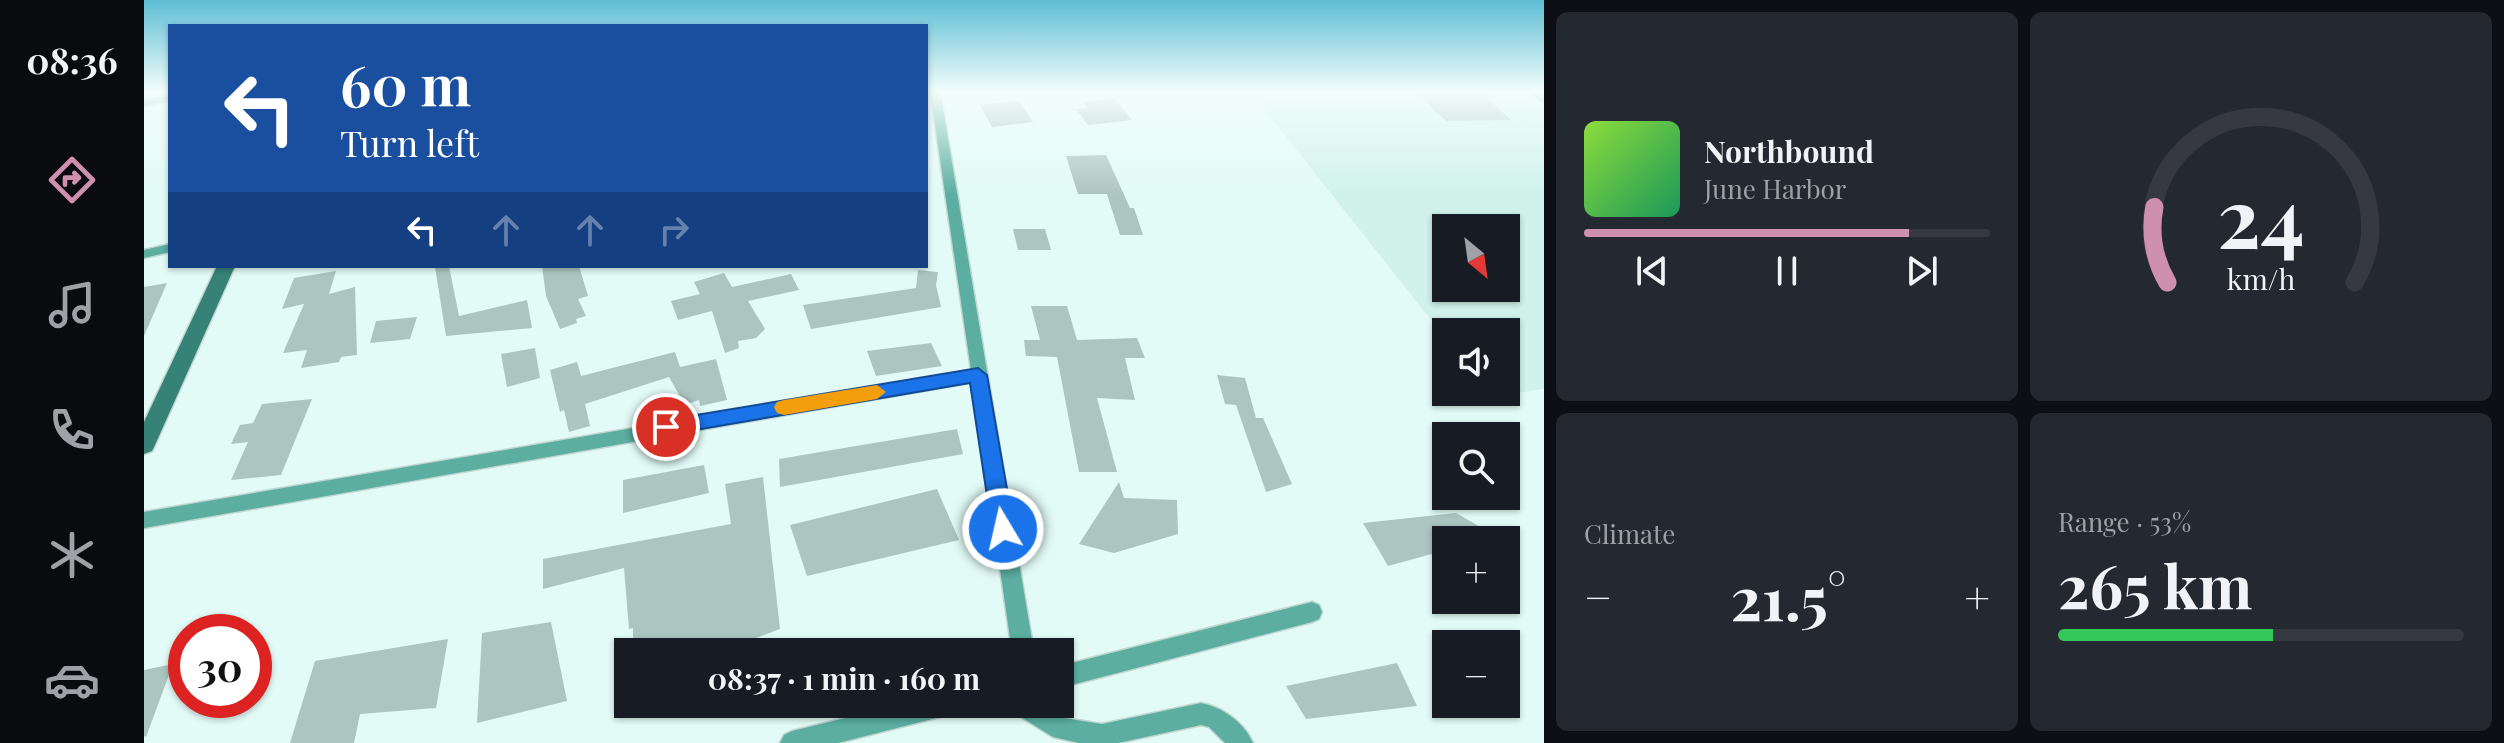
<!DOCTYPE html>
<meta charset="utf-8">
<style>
body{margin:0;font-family:"Playfair Display",serif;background:#242831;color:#f1f3f6;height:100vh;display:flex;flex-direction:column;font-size:30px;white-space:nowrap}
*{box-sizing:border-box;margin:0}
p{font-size:26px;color:#9ea1a6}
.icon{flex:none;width:44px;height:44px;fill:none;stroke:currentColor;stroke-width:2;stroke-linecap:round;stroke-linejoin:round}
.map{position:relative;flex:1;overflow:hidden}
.panel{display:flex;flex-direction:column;gap:12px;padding:12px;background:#0d0f14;width:960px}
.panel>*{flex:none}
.guide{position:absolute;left:24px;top:24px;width:760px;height:244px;border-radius:0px;box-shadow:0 2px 6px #0004;background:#1a4fa0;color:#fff;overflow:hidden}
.needle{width:52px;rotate:151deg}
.buttons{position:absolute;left:1288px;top:214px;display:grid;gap:16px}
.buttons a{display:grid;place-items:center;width:88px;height:88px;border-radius:0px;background:#171b24;box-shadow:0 2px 6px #0004;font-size:40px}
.speed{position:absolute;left:24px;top:614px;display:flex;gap:16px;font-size:40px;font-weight:700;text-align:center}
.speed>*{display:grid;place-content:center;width:104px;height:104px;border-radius:50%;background:#171b24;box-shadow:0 2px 6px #0004;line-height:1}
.speed .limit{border:12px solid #d22;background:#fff;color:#111}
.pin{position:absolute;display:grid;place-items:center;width:68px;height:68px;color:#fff;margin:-34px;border:4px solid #fff;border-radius:50%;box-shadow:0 2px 8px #0007}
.me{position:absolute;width:88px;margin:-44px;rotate:351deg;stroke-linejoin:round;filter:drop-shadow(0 0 6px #0008)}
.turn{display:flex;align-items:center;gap:28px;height:168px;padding:0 40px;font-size:36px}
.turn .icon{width:104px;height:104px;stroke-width:2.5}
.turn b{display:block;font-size:56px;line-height:68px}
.lanes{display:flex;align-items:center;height:76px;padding:0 40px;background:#0003;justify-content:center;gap:40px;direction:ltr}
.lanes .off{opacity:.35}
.big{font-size:60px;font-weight:700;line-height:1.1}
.panel .tile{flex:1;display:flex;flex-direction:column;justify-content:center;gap:12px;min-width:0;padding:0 28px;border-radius:12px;background:#242831}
.panel .dial{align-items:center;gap:0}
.dial svg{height:208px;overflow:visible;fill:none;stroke:#363941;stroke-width:7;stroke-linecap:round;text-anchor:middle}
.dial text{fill:#f1f3f6;stroke:none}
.song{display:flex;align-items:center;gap:24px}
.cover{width:96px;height:96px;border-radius:12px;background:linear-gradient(135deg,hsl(90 70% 55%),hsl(150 70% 35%))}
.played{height:8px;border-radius:4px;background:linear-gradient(90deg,#cf8fae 80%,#363941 80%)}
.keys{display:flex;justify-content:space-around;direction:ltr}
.heat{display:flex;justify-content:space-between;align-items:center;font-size:44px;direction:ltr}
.charge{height:12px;border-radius:6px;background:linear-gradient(90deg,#34c759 53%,#363941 0)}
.panel .tiles{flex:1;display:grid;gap:12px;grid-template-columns:repeat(2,1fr)}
.trip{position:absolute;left:470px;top:638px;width:460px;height:80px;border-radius:0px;background:#171b24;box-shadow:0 2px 6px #0004;font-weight:700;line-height:80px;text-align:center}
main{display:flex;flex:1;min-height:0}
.tab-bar{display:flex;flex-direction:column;width:144px;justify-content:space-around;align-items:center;background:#090b0e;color:#9ea1a6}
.tab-bar .icon{width:56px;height:56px}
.tab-bar .current{color:#cf8fae}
.tab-bar b{font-size:36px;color:#f1f3f6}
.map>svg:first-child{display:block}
.built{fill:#d0f2eb;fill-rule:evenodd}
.building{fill:#adc5c0}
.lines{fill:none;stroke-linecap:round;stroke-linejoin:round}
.lane-casing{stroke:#c0d6d2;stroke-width:8}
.street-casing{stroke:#c0d6d2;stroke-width:3}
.secondary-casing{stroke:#c0d6d2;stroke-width:3}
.lane{stroke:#5baea0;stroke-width:6}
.street{fill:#5baea0;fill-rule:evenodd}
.secondary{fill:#368276;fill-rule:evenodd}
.route{fill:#1a73e8;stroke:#114b97;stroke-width:2}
.slow{fill:#f59e0b}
</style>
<main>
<nav class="tab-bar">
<b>08:36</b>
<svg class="icon current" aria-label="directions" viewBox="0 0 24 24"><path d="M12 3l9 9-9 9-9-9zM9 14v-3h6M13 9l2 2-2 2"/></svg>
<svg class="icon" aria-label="music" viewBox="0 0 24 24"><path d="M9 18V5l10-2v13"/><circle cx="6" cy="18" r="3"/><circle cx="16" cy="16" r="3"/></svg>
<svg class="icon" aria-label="phone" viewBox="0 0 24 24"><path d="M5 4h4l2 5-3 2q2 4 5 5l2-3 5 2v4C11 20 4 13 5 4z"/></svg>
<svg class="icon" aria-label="climate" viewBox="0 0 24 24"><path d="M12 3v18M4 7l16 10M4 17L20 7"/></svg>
<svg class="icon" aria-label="car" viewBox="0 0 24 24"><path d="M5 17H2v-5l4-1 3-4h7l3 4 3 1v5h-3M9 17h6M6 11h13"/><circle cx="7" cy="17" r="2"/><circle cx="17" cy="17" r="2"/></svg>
</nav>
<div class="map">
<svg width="1400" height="743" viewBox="0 0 1400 743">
<rect width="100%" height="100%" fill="#e2fbf6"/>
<path class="built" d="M 1106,91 L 1400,91 L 1400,389 L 1347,397 L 1343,392 L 1362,392 L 1362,332 L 1302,332 L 1302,339 ZM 1302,228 L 1362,228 L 1362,288 L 1302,288 Z"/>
<g class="building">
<polygon points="1271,91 1324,91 1330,96 1338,94 1367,120 1302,121"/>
<polygon points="970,98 988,120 944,125 932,109 943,108 938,102"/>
<polygon points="875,101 889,122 848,127 836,105"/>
<polygon points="962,155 986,208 990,208 999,235 976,235 963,194 934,194 922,156"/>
<polygon points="869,229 901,229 907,250 874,250"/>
<polygon points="305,266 315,316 383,300 388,328 302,336 291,267"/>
<polygon points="398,266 435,266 444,296 434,299 442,316 432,319 433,323 416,329 402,296"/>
<polygon points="774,270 794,272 792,285 797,307 667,329 659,305 772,288"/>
<polygon points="192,271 185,294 211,287 213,355 197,357 195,362 157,368 163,350 139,353 160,304 138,309 150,278"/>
<polygon points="580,273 588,287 647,274 655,290 604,301 621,329 612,338 594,341 595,348 581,353 568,311 534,320 527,301 556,294 550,282"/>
<polygon points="23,283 0,336 0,287"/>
<polygon points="887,306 923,306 933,340 993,338 1001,358 981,358 991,400 953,398 973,472 935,472 913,357 882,356 880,340 896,340"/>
<polygon points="273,317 266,339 226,343 232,321"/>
<polygon points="787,343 798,366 732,376 723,351"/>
<polygon points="391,348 396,378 363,387 357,354"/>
<polygon points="531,352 536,367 572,359 583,400 556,406 555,400 541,405 525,377 441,404 446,426 425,432 420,410 416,412 406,370 433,362 437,376"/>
<polygon points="1073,375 1101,378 1112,418 1119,418 1148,484 1122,492 1092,405 1081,404"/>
<polygon points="168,399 137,475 87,480 104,442 87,444 96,425 109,423 118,404"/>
<polygon points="813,429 819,454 636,487 635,459"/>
<polygon points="560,465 565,493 479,513 479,480"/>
<polygon points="619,477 636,629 574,652 489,652 489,628 485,629 480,568 399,589 399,559 587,524 581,484"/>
<polygon points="975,482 980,498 1033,500 1034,534 970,553 935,544"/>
<polygon points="793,489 815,540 663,576 646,525"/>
<polygon points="1312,513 1359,540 1302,540 1302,550 1244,566 1219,523"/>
<polygon points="407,622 423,701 333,723 338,633"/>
<polygon points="304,639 292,708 216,714 210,743 146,743 171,661"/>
<polygon points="1253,663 1273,706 1162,719 1142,686"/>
<polygon points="29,664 2,737 0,736 0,670"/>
</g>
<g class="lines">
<g class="lane-casing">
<polyline id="lane" points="1389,91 1400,100"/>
</g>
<g class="street-casing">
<g id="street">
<polygon points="786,91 796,91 890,652 868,652 829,382 0,528 0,512 827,370"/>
<polygon points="26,95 26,101 0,106 0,100"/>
<polygon points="26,244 26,252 0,258 0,250"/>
<polygon points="1168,602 1175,605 1178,612 1175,619 1168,622 916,688 916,666"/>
<path d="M 1057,703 C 1078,707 1100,722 1109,743 L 1081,743 L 1065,727 L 1057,725 L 974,743 L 935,743 L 909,737 L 869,712 L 866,704 L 898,704 L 920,718 L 958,724 Z"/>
<polygon points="759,704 815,704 812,712 804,715 694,743 636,743 640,735 648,731"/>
</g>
</g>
<g class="secondary-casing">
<polygon id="secondary" points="73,266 91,266 11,445 8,451 0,454 0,422"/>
</g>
<use href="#lane" class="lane"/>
<use href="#street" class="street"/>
<use href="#secondary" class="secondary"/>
</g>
<linearGradient id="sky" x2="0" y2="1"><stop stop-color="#5ebed5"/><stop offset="0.47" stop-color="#f2fdfb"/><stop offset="1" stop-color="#f2fdfb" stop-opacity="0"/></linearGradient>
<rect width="1400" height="195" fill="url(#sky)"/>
<polygon class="route" points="834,368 843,375 870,529 867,536 859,538 851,536 848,529 826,383 522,435 515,433 513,427 515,422 522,420"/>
<polygon class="slow" points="733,385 742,392 733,399 640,415 633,413 630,407 633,402 640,400"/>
</svg>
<div class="buttons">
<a><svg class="needle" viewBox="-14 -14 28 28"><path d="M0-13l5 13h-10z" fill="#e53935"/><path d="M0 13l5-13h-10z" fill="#9ea1a6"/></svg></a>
<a><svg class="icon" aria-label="sound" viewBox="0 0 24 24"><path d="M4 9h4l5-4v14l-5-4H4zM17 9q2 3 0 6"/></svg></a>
<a><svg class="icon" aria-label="search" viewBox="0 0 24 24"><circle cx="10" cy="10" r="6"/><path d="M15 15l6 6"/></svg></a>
<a>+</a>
<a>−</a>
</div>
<div class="speed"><div class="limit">30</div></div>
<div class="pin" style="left:522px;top:427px;background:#d93025"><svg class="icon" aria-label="arrive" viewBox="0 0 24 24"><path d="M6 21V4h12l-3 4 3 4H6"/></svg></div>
<svg class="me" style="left:859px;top:529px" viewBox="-20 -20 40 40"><circle r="17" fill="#1a73e8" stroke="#fff" stroke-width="3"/><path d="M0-11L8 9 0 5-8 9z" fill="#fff"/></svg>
<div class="trip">08:37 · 1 min · 160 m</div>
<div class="guide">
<div class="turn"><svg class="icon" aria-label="left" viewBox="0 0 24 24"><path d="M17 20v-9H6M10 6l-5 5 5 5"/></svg><div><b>60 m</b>Turn left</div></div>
<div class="lanes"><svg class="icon" aria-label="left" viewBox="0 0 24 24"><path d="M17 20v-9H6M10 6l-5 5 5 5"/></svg><svg class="icon off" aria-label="ahead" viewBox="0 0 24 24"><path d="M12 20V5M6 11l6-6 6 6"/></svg><svg class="icon off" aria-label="ahead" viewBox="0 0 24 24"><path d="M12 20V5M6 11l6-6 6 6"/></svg><svg class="icon off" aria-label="right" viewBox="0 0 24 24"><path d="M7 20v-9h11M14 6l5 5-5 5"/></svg></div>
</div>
</div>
<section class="panel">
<div class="tiles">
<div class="tile">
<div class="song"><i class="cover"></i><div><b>Northbound</b><p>June Harbor</p></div></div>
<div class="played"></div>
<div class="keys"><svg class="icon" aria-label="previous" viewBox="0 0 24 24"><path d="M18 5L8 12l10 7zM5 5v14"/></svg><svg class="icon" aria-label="pause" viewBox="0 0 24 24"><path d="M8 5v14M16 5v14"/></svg><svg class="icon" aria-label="next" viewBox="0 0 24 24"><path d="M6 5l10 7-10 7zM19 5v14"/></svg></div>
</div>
<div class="tile dial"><svg viewBox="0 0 100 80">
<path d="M14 69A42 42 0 1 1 86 69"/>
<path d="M14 69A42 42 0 0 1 9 40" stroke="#cf8fae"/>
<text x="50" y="56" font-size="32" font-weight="700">24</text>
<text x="50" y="72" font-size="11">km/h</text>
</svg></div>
<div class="tile"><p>Climate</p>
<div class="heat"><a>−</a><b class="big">21.5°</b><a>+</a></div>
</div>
<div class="tile"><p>Range · 53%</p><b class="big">265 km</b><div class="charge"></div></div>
</div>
</section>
</main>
